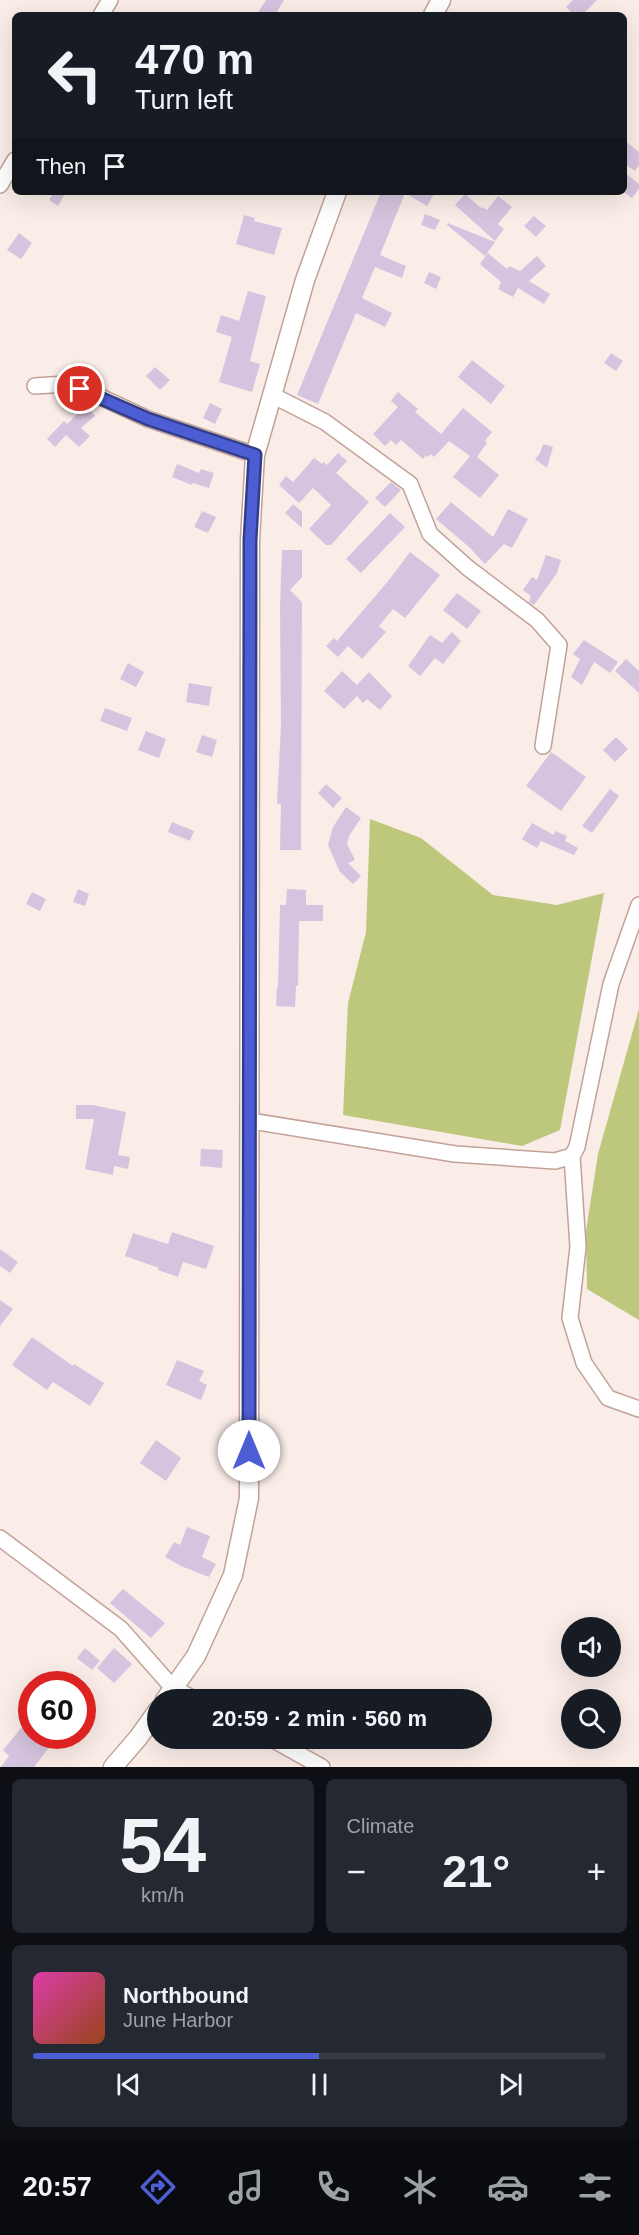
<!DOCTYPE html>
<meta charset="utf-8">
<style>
body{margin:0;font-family:Arial,sans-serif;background:#242831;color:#f1f3f6;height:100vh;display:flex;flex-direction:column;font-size:22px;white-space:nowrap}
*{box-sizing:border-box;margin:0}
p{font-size:20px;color:#9ea1a6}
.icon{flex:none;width:33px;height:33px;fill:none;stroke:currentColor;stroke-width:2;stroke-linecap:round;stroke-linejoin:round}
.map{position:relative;height:1767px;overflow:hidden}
.drawer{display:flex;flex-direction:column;gap:12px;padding:12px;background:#0d0f14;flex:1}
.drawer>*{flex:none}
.guide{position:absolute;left:12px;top:12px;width:615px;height:183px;border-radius:9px;box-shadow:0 6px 24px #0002;background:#171b24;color:#f1f3f6;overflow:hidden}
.controls{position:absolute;left:561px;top:1617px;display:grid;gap:12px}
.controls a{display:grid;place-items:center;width:60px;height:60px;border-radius:50%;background:#171b24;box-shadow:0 6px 24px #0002;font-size:30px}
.speed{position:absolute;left:18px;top:1671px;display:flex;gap:12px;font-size:30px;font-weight:700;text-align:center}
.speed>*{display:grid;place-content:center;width:78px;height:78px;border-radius:50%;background:#171b24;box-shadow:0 6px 24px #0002;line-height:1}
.speed .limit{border:9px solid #d22;background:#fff;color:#111}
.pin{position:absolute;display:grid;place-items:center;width:51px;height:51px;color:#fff;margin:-26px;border:3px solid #fff;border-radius:50%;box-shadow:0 2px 6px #0007}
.me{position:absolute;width:66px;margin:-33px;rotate:0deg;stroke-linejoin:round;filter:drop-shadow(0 0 4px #0008)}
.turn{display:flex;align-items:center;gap:21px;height:126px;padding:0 24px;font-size:27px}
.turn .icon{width:78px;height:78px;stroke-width:2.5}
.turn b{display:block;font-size:42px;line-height:51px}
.then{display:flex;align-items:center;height:57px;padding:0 24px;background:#0003;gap:12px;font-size:22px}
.big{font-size:45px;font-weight:700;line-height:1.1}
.drawer .tile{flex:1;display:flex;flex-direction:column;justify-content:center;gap:9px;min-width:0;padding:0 21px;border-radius:9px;background:#242831}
.drawer .dial{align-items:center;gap:0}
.dial b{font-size:78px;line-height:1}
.song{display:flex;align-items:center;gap:18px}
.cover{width:72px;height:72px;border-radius:9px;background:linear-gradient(135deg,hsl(320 70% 55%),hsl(20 70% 35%))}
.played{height:6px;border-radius:3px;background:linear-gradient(90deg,#4d5ed4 50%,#363941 50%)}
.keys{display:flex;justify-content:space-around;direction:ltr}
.heat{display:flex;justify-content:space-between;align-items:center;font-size:33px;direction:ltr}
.drawer .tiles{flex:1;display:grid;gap:12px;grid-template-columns:1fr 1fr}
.tile:last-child{grid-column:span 2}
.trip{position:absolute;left:147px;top:1689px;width:345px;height:60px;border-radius:30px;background:#171b24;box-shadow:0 6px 24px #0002;font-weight:700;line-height:60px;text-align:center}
.tab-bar{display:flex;height:96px;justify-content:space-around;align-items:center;background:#090b0e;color:#9ea1a6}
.tab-bar .icon{width:42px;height:42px}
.tab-bar .current{color:#4d5ed4}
.tab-bar b{font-size:27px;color:#f1f3f6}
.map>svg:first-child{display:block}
.green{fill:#bec87c}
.building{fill:#d5c4df}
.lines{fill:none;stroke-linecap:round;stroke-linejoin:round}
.minor-casing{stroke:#c2a297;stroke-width:18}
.major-casing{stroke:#c2a297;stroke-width:21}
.minor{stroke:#fff;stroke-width:15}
.major{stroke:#fff;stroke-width:18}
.route-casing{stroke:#323d8a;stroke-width:15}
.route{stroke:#4d5ed4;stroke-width:10}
</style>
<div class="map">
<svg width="639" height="1767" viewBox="0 0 639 1767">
<rect width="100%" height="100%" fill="#faede8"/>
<g class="green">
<polygon points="370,819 421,838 493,895 557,905 604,893 560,1130 522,1146 343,1115 348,1003 366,932"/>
<polygon points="639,1009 639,1320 587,1289 586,1231 598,1154"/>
</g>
<g class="building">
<polygon points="266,0 284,0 275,15 256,15"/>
<polygon points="573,0 597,0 582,15 574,15 566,7"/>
<polygon points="624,140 639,152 639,165 635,171 624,163"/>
<polygon points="624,172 639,184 639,189 632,198 624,192"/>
<polygon points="54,192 66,192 58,206 49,200"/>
<polygon points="381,192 435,192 427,206 405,193 380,255 406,266 402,278 375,267 362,298 392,313 385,327 356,313 318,404 297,395"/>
<polygon points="465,194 481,208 482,207 487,210 498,196 512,207 498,224 504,229 495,241 455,205"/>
<polygon points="425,214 440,220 435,230 421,225"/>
<polygon points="244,215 255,218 254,221 282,228 274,255 236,244"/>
<polygon points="534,216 546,226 536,237 524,226"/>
<polygon points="448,223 495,242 485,256 447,225"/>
<polygon points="19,233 32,243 21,259 7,250"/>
<polygon points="488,253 507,269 509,266 520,271 537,256 546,266 529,281 550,294 544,304 518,288 513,297 498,289 501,282 480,264"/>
<polygon points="429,272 441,277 436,289 424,283"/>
<polygon points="248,291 266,296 250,361 260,364 252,392 219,382 232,337 216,332 221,315 239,321"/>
<polygon points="611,353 623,361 616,371 604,363"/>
<polygon points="472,360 505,386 491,404 458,377"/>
<polygon points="155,367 170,380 160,390 146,376"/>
<polygon points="398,392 418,409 415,412 441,434 463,408 492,432 485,441 487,443 477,457 499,475 480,498 453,477 470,456 449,441 434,457 431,454 428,457 426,455 423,459 401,440 396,445 391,440 385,446 373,434 398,407 391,401"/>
<polygon points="210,403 222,409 215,424 203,418"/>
<polygon points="86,406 95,416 81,428 90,436 79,447 66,435 55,447 47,439 64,421 67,424"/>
<polygon points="543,444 553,447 547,468 535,459 540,453"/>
<polygon points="338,453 347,461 336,473 369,502 331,545 326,545 309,529 331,505 313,488 299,503 279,485 286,476 293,482 314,458 322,464 324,462 327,465"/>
<polygon points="177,464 199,473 201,469 214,473 209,488 193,483 192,485 172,477"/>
<polygon points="391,482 401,490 385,507 375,498"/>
<polygon points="451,502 493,537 508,509 528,519 512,548 504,544 485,564 469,547 436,519"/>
<polygon points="293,504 302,512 302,528 285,513"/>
<polygon points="202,511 216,517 208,533 194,527"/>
<polygon points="390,513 405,527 361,573 346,559"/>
<polygon points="282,550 302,550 302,577 290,590 302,602 301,850 280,850 281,804 277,804 281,725 280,607"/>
<polygon points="410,552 440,575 405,618 393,609 379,626 386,632 362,659 348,646 338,657 326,646 334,638 337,641 389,580"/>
<polygon points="546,555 561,560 557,573 534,605 529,602 531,596 523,590 532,577 537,580"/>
<polygon points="457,593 481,611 467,629 443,610"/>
<polygon points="452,632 461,641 443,664 435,658 420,676 408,666 430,635 442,643"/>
<polygon points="584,640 618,662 610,673 594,662 582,685 571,677 580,659 573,654"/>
<polygon points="626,659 639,671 639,693 615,671"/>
<polygon points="128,663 144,672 136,687 120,679"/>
<polygon points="342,671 357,685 369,672 392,696 380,710 367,699 363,703 357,696 344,709 324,691"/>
<polygon points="189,683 212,687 209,706 186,702"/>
<polygon points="105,708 132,718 127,731 100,721"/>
<polygon points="146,731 166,739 159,758 138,750"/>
<polygon points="202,735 217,740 212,757 196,752"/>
<polygon points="616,737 628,749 615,762 603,750"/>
<polygon points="551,752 586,777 561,811 526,786"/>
<polygon points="326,784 342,798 333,808 318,793"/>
<polygon points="610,789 619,796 592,833 582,826"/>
<polygon points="346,807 361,818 349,836 347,844 355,860 348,863 361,876 353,884 340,872 328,845 333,827"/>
<polygon points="172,822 194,831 190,841 168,832"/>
<polygon points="532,823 554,835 555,831 567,836 565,841 578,848 574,855 541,841 537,848 522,839"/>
<polygon points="78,889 89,894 85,906 73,902"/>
<polygon points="287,889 306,890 306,905 323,905 323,921 299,921 298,986 296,986 295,1007 276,1006 277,987 278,987 280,905 286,905"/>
<polygon points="32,892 46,899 40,911 26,904"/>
<polygon points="76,1105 93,1105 126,1112 118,1155 130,1157 128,1169 114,1166 113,1175 85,1169 94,1119 76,1119"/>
<polygon points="201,1149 223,1150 222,1168 200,1166"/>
<polygon points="172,1232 214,1246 206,1269 183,1262 178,1277 158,1270 159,1268 125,1256 133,1233 168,1244"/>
<polygon points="0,1249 18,1262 10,1273 0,1266"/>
<polygon points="0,1300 13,1309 0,1326"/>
<polygon points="32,1337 73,1366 74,1364 104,1383 90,1406 53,1382 47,1390 12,1365"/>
<polygon points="177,1360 204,1371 199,1381 207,1385 201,1400 166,1385"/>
<polygon points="156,1440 181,1458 166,1481 140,1463"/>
<polygon points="187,1527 210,1536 202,1557 216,1564 209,1577 181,1566 165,1557 174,1542 180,1545"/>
<polygon points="123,1589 165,1623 151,1638 110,1603"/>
<polygon points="85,1648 100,1661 92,1670 77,1658"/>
<polygon points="114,1648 132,1664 114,1683 97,1668"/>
<polygon points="32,1715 32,1736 58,1736 34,1767 1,1767 9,1756 3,1750"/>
</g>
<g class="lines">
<g class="minor-casing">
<g id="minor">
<polyline points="101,15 110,0"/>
<polyline points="0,185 15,160"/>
<polyline points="35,386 66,384 94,394 148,419 255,455"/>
<polyline points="272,395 325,422 410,484 430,534 468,568 537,620 559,645 543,746"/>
<polyline points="251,1121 455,1154 555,1161 572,1156 577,1147 611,984 639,905"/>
<polyline points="572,1156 578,1247 570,1318 584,1363 608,1398 639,1409"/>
<polyline points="0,1538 121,1629 173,1688 196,1700"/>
<polyline points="270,1738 322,1767"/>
</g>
</g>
<g class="major-casing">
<g id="major">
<polyline points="433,15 441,0"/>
<polyline points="165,1700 196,1656 233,1575 249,1498 250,540 255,455 305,280 337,192"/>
<polyline points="113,1767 138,1738 158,1710"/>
</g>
</g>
<use href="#minor" class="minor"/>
<use href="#major" class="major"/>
</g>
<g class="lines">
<g class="route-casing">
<polyline id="route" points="80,389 148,419 255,455 250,540 249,1451"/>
</g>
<use href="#route" class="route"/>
</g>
</svg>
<div class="controls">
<a><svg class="icon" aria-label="sound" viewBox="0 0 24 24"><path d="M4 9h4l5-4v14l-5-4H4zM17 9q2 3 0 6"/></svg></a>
<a><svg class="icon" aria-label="search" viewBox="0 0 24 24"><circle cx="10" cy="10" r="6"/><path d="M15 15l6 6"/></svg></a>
</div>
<div class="speed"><div class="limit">60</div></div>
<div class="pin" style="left:80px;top:389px;background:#d93025"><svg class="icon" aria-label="arrive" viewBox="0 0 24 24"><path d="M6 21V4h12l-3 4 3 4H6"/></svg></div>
<svg class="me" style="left:249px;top:1451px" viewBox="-20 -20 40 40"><circle r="19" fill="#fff"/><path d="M0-13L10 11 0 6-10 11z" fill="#4d5ed4"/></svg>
<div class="trip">20:59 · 2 min · 560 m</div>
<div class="guide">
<div class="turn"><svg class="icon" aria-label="left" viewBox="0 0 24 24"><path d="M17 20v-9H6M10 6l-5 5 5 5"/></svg><div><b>470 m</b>Turn left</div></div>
<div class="then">Then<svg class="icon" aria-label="arrive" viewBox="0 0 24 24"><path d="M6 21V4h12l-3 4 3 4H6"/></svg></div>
</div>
</div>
<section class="drawer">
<div class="tiles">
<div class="tile dial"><b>54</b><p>km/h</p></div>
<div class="tile"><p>Climate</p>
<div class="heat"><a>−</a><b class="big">21°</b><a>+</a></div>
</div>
<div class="tile">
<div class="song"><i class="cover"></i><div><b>Northbound</b><p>June Harbor</p></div></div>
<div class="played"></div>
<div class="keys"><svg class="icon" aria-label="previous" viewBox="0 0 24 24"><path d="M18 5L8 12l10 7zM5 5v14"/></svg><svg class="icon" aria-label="pause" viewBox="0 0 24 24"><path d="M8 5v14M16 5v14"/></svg><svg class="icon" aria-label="next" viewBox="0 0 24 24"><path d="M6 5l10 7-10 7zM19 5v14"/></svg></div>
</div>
</div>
</section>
<nav class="tab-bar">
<b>20:57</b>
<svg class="icon current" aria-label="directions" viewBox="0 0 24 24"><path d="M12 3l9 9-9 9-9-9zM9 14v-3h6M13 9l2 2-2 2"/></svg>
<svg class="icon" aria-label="music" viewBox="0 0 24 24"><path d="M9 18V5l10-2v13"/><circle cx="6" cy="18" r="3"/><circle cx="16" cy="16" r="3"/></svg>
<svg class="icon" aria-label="phone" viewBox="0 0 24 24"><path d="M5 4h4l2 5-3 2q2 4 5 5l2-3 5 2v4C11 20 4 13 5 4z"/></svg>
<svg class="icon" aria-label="climate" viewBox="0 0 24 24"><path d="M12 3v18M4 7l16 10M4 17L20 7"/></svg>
<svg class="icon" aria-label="car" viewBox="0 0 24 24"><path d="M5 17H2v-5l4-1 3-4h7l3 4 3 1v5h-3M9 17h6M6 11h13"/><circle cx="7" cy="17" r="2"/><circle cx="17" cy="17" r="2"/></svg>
<svg class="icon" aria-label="filters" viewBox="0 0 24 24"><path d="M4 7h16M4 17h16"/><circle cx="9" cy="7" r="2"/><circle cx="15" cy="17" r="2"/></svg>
</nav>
